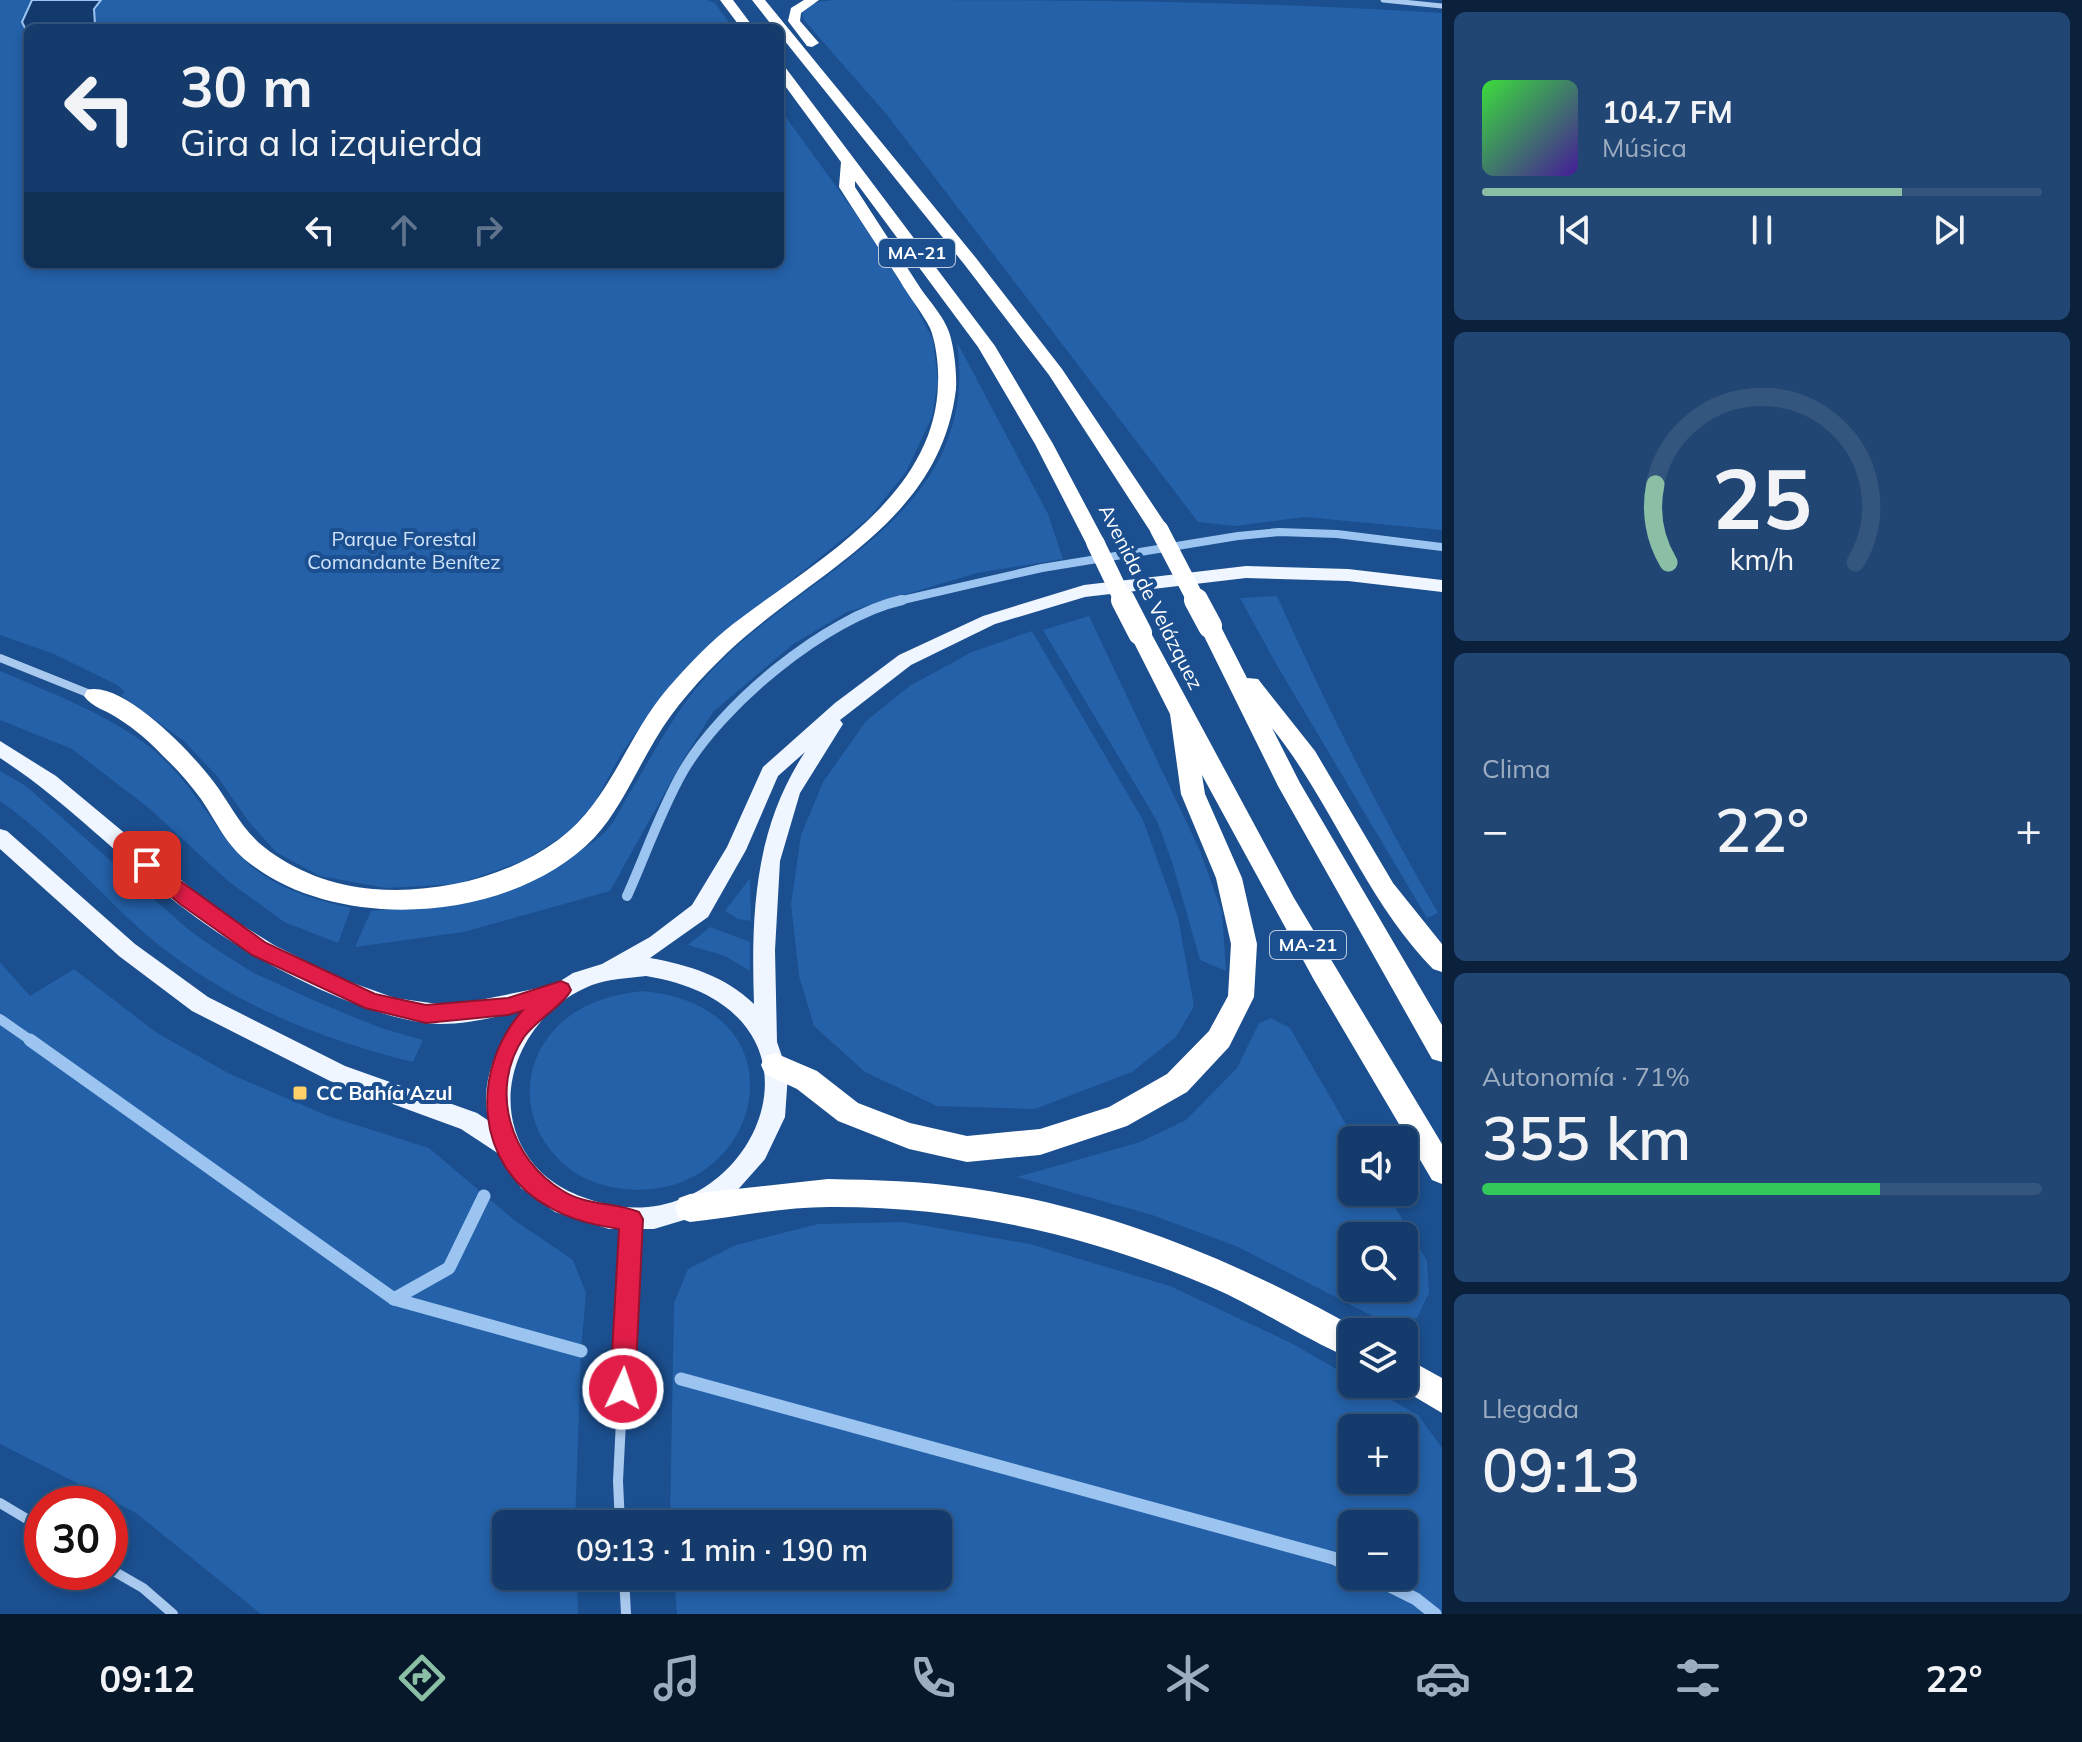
<!DOCTYPE html>
<html lang="es">
<meta charset="utf-8">
<style>
body{margin:0;font-family:Mulish,sans-serif;background:#214673;color:#f1f3f6;height:100vh;display:flex;flex-direction:column;font-size:30px;white-space:nowrap}
*{box-sizing:border-box;margin:0}
p{font-size:26px;color:#9dadc1}
.icon{flex:none;width:44px;height:44px;fill:none;stroke:currentColor;stroke-width:2;stroke-linecap:round;stroke-linejoin:round}
.map{position:relative;flex:1;overflow:hidden}
.side{display:flex;flex-direction:column;gap:12px;padding:12px;background:#0b203b;width:640px}
.side>*{flex:none}
.banner{position:absolute;left:24px;top:24px;width:760px;height:244px;border-radius:12px;box-shadow:0 4px 12px #0003,0 0 0 2px #33557e;background:#143b6b;color:#f1f3f6;overflow:hidden}
.tools{position:absolute;left:1338px;top:1126px;display:grid;gap:16px}
.tools a{display:grid;place-items:center;width:80px;height:80px;border-radius:12px;background:#143b6b;box-shadow:0 4px 12px #0003,0 0 0 2px #33557e;font-size:40px}
.speed{position:absolute;left:24px;top:1486px;display:flex;gap:16px;font-size:40px;font-weight:700;text-align:center}
.speed>*{display:grid;place-content:center;width:104px;height:104px;border-radius:50%;background:#143b6b;box-shadow:0 4px 12px #0003,0 0 0 2px #33557e;line-height:1}
.speed .limit{border:12px solid #d22;background:#fff;color:#111}
.pin{position:absolute;display:grid;place-items:center;width:68px;height:68px;color:#fff;margin:-34px;border-radius:16px;box-shadow:0 4px 12px #0006}
.me{position:absolute;width:88px;margin:-44px;rotate:3deg;stroke-linejoin:round;filter:drop-shadow(0 0 6px #0008)}
.turn{display:flex;align-items:center;gap:28px;height:168px;padding:0 24px;font-size:36px}
.turn .icon{width:104px;height:104px;stroke-width:2.5}
.turn b{display:block;font-size:56px;line-height:68px}
.lanes{display:flex;align-items:center;height:76px;padding:0 24px;background:#0003;justify-content:center;gap:40px;direction:ltr}
.lanes .off{opacity:.35}
.big{font-size:60px;font-weight:600;line-height:1.1}
.side .tile{flex:1;display:flex;flex-direction:column;justify-content:center;gap:12px;min-width:0;padding:0 28px;border-radius:12px;background:#214673}
.side .dial{align-items:center;gap:0}
.dial svg{height:208px;overflow:visible;fill:none;stroke:#33557e;stroke-width:7;stroke-linecap:round;text-anchor:middle}
.dial text{fill:#f1f3f6;stroke:none}
.song{display:flex;align-items:center;gap:24px}
.cover{width:96px;height:96px;border-radius:12px;background:linear-gradient(135deg,hsl(120 70% 55%),hsl(260 70% 35%))}
.played{height:8px;border-radius:4px;background:linear-gradient(90deg,#8abfa5 75%,#33557e 75%)}
.keys{display:flex;justify-content:space-around;direction:ltr}
.heat{display:flex;justify-content:space-between;align-items:center;font-size:44px;direction:ltr}
.charge{height:12px;border-radius:6px;background:linear-gradient(90deg,#34c759 71%,#33557e 0)}
.trip{position:absolute;left:492px;top:1510px;width:460px;height:80px;border-radius:12px;background:#143b6b;box-shadow:0 4px 12px #0003,0 0 0 2px #33557e;font-weight:600;line-height:80px;text-align:center}
.menu{display:flex;height:128px;justify-content:space-around;align-items:center;background:#08182b;color:#9dadc1}
.menu .icon{width:56px;height:56px}
.menu .active{color:#8abfa5}
.menu b{font-size:36px;color:#f1f3f6}
main{display:flex;flex:1;min-height:0}
.map>svg:first-child{display:block}
.green{fill:#2461a8;fill-rule:evenodd}
.water{fill:#123a6d;stroke:#9cc4f0;stroke-width:2}
.lines{fill:none;stroke-linecap:round;stroke-linejoin:round}
.stream-far2{stroke:#9cc4f0;stroke-width:8}
.stream-far1{stroke:#9cc4f0;stroke-width:10}
.stream{stroke:#9cc4f0;stroke-width:13}
.street-far2{stroke:#a9c9ee;stroke-width:5}
.street-far1{stroke:#a9c9ee;stroke-width:8}
.street{stroke:#a9c9ee;stroke-width:10}
.primary{fill:#f0f6ff;fill-rule:evenodd}
.highway{fill:#fff;fill-rule:evenodd}
.highway-bridge-far1{stroke:#fff;stroke-width:18}
.highway-bridge{stroke:#fff;stroke-width:24}
.route{fill:#e11d48;stroke:#92132f;stroke-width:2}
.poi-dot{fill:#ffd166;stroke:#1b4f8f;stroke-width:3}
.labels{text-anchor:middle;stroke-width:8;stroke-linejoin:round;paint-order:stroke}
.shield{fill:#1b4f8f;stroke:#bbcadd;stroke-width:2}
.shield-label{font-size:18px;font-weight:bold;fill:#fff}
.park-label{font-size:20px;fill:#cfe3fa;stroke:#1b4f8f}
.street-label{font-size:20px;fill:#fff;stroke:#1b4f8f}
.poi-label{font-size:20px;font-weight:bold;fill:#fff;stroke:#1b4f8f;text-anchor:start}
</style>
<main>
<div class="map">
<svg width="1442" height="1614" viewBox="0 0 1442 1614">
<rect width="100%" height="100%" fill="#1b4f8f"/>
<g class="green">
<polygon points="0,0 707,0 715,3 733,28 28,28 28,264 780,264 780,109 856,214 914,303 933,340 938,381 932,417 906,472 869,518 700,654 654,706 620,756 594,804 568,833 523,861 458,884 386,888 320,876 276,852 249,822 217,776 184,741 121,695 125,692 117,685 54,654 0,635"/>
<path d="M 834,0 C 1035,0 1242,0 1442,13 L 1442,530 L 1305,517 L 1235,526 L 1198,522 L 887,115 L 804,20 L 802,14 C 811,2 820,1 834,0 Z"/>
<path d="M 957,342 L 1048,514 L 1063,559 L 977,573 L 847,612 L 792,645 L 713,712 L 683,760 L 610,891 L 464,932 L 355,947 L 371,911 C 444,906 498,901 562,861 C 576,853 596,842 607,830 C 616,820 622,805 629,794 C 650,760 669,722 694,691 C 786,573 983,527 957,342 Z"/>
<path d="M 1277,596 C 1326,705 1378,810 1438,913 L 1427,918 L 1275,662 L 1240,598 Z"/>
<polygon points="1089,616 1200,851 1222,912 1226,971 1200,960 1172,862 1157,821 1043,630"/>
<polygon points="1032,631 1143,820 1178,917 1194,1006 1176,1037 1132,1072 1035,1109 937,1106 865,1072 814,1026 799,976 791,904 801,835 823,782 866,721 911,685 972,652"/>
<path d="M 0,671 C 53,694 112,715 157,753 C 185,778 204,809 226,839 C 257,882 301,897 351,908 L 338,943 L 284,922 L 228,881 L 150,809 L 72,749 L 0,720 Z"/>
<path d="M 0,771 L 26,786 L 189,930 L 219,951 L 252,972 L 322,1004 L 381,1028 L 423,1040 L 413,1062 C 325,1041 236,1005 164,949 C 106,904 61,843 0,801 Z"/>
<polygon points="750,878 751,921 738,919 725,911"/>
<polygon points="710,927 750,942 750,971 725,956 688,945"/>
<polygon points="0,962 30,996 74,969 157,1033 230,1074 328,1116 429,1148 514,1220 573,1260 586,1293 581,1351 575,1524 506,1524 506,1576 577,1576 578,1614 261,1614 136,1513 0,1444"/>
<path d="M 642,991 C 815,1006 761,1211 617,1188 C 541,1177 500,1089 555,1029 C 578,1004 609,995 642,991 Z"/>
<path d="M 1271,1018 L 1290,1028 L 1355,1140 L 1352,1140 L 1352,1192 L 1386,1192 L 1427,1261 L 1429,1293 L 1417,1318 L 1390,1325 L 1238,1247 L 1152,1215 L 1017,1177 L 1140,1142 L 1186,1120 L 1237,1068 L 1259,1023 ZM 1352,1236 L 1404,1236 L 1404,1288 L 1352,1288 Z"/>
<path d="M 904,1222 L 1030,1244 L 1170,1286 L 1291,1343 L 1352,1378 L 1352,1384 L 1363,1384 L 1418,1415 L 1442,1448 L 1442,1614 L 677,1614 L 674,1576 L 938,1576 L 938,1524 L 670,1524 L 674,1303 L 688,1269 L 736,1245 L 818,1224 ZM 1352,1428 L 1404,1428 L 1404,1480 L 1352,1480 ZM 1352,1524 L 1404,1524 L 1404,1576 L 1352,1576 Z"/>
</g>
<polygon class="water" points="32,0 101,0 94,9 95,24 90,28 28,28 28,34 22,22"/>
<g class="lines">
<polyline class="stream-far2" points="894,602 1042,568 1238,536 1279,532 1337,534 1442,547"/>
<g class="stream-far1">
<path d="M 627,896 C 645,856 660,812 682,773 C 720,706 826,617 902,600"/>
<polyline points="0,1019 33,1042"/>
</g>
<g class="stream">
<polyline points="30,1040 394,1299 581,1351"/>
<polyline points="394,1299 449,1268 484,1196"/>
<polyline points="681,1379 1333,1558 1352,1567"/>
<polyline points="1370,1576 1416,1599 1435,1614"/>
</g>
<polyline class="street-far2" points="1383,0 1442,6"/>
<polyline class="street-far1" points="0,658 95,696"/>
<g class="street">
<polyline points="0,1503 42,1528"/>
<polyline points="620,1524 618,1481 631,1221"/>
<polyline points="110,1569 143,1588 173,1614"/>
<polyline points="624,1576 626,1614"/>
</g>
<path class="primary" d="M 1246,566 L 1348,569 L 1442,580 L 1442,592 L 1348,581 L 1246,578 L 1085,597 L 995,624 L 911,665 L 840,720 L 843,724 L 800,793 L 780,861 L 775,950 L 777,1042 L 788,1074 L 785,1117 L 765,1159 L 734,1194 L 694,1217 L 654,1229 L 609,1229 L 555,1212 L 521,1188 L 499,1154 L 461,1129 L 330,1081 L 192,1011 L 119,956 L 0,849 L 0,829 L 7,831 L 135,944 L 208,997 L 345,1066 L 477,1113 L 489,1121 C 478,1082 499,1040 523,1010 C 496,1017 468,1024 440,1024 C 406,1023 371,1010 340,998 C 282,974 227,942 178,904 C 118,856 65,800 0,758 L 0,741 L 56,776 L 216,909 L 274,945 L 339,978 L 395,998 L 438,1004 L 470,1002 L 554,985 L 573,973 L 602,964 L 650,937 L 692,905 L 727,847 L 763,767 L 835,703 L 899,655 L 983,616 L 1084,585 ZM 805,752 C 754,829 751,915 754,1004 C 725,976 689,965 650,958 L 708,917 L 746,850 L 778,776 ZM 646,976 C 859,1011 750,1246 598,1202 C 570,1194 546,1182 529,1158 C 485,1095 525,1011 592,985 C 609,979 628,978 646,976 Z"/>
<g class="highway">
<polygon points="720,0 733,0 754,28 741,28"/>
<polygon points="752,0 765,0 976,258 1062,369 1169,529 1166,534 1152,534 1049,375 964,264 780,35 780,28 774,28"/>
<polygon points="804,0 819,0 801,13 800,21 819,43 812,47 807,46 788,21 791,8"/>
<path d="M 780,66 L 785,67 L 995,346 L 1053,444 L 1105,542 L 1102,547 L 1088,547 L 1035,444 L 978,347 L 855,181 L 855,187 C 877,221 899,255 921,289 C 930,302 944,317 949,332 C 954,346 957,373 956,389 C 940,523 815,570 728,652 C 701,678 674,707 655,740 C 635,773 620,810 594,838 C 513,922 339,935 248,862 C 226,845 216,821 201,799 C 190,784 177,769 163,756 C 150,742 135,729 119,719 C 108,711 91,707 84,696 L 87,690 C 123,680 193,754 213,781 C 230,803 241,829 264,847 C 294,871 334,886 373,889 C 437,894 506,878 558,840 C 610,802 627,735 668,688 C 688,665 709,643 733,624 C 812,563 936,498 938,383 C 939,368 936,342 930,328 C 922,312 909,297 900,281 C 880,250 859,218 839,187 L 841,162 L 780,79 Z"/>
<path d="M 1210,619 L 1218,621 L 1247,678 L 1258,679 L 1315,751 L 1393,883 L 1442,944 L 1442,972 L 1433,969 C 1364,898 1333,804 1272,728 L 1300,783 L 1442,1025 L 1442,1062 L 1432,1059 L 1278,786 L 1199,626 L 1202,621 Z"/>
<polygon points="1140,626 1148,628 1151,633 1294,898 1442,1144 1442,1184 1432,1180 1314,980 1202,775 1205,794 1242,878 1257,944 1254,997 1229,1047 1187,1092 1127,1126 1040,1155 967,1162 909,1149 838,1121 797,1089 765,1074 761,1065 765,1056 775,1053 817,1071 858,1103 910,1123 967,1136 1040,1129 1109,1107 1167,1074 1209,1031 1228,996 1231,944 1216,878 1181,794 1170,714 1129,633 1132,628"/>
<path d="M 828,1179 C 875,1180 922,1181 969,1188 C 1108,1207 1242,1263 1363,1332 L 1352,1332 L 1352,1359 C 1304,1339 1260,1308 1211,1287 C 1089,1235 962,1206 829,1207 C 782,1207 736,1217 690,1222 L 679,1218 L 675,1208 L 679,1198 L 690,1194 Z"/>
<polygon points="1404,1357 1442,1378 1442,1413 1393,1384 1404,1384"/>
</g>
<g class="highway-bridge-far1">
<polyline points="1159,529 1197,602"/>
<polyline points="1095,542 1124,602"/>
</g>
<g class="highway-bridge">
<polyline points="1123,600 1140,633"/>
<polyline points="1196,600 1210,626"/>
</g>
</g>
<path class="route" d="M 147,857 L 266,943 L 375,994 L 426,1005 L 508,998 L 561,981 L 568,984 L 571,990 C 564,1005 536,1020 524,1037 C 488,1090 511,1160 563,1191 C 587,1206 614,1202 639,1212 L 643,1219 L 635,1389 L 631,1398 L 623,1402 L 614,1398 L 610,1389 L 619,1229 C 595,1225 571,1220 549,1207 C 474,1166 470,1071 522,1011 L 508,1015 L 426,1023 L 365,1008 L 252,955 L 180,904 L 140,870 L 137,865 L 140,859 Z"/>
<rect class="poi-dot" x="292" y="1085" width="16" height="16" rx="4"/>
<g class="labels">
<g class="shield">
<rect x="879" y="239" width="76" height="28" rx="6"/>
<rect x="1270" y="931" width="76" height="28" rx="6"/>
</g>
<g class="shield-label">
<text x="917" y="259">MA-21</text>
<text x="1308" y="951">MA-21</text>
</g>
<g class="park-label">
<text x="404" y="546">Parque Forestal<tspan x="404" dy="23">Comandante Benítez</tspan></text>
</g>
<g class="street-label">
<text transform="translate(1151 597) rotate(63)" y="7">Avenida de Velázquez</text>
</g>
<g class="poi-label">
<text x="316" y="1100">CC Bahía Azul</text>
</g>
</g>
</svg>
<div class="tools">
<a><svg class="icon" aria-label="sound" viewBox="0 0 24 24"><path d="M4 9h4l5-4v14l-5-4H4zM17 9q2 3 0 6"/></svg></a>
<a><svg class="icon" aria-label="search" viewBox="0 0 24 24"><circle cx="10" cy="10" r="6"/><path d="M15 15l6 6"/></svg></a>
<a><svg class="icon" aria-label="layers" viewBox="0 0 24 24"><path d="M12 4l9 5-9 5-9-5zM3 14l9 5 9-5"/></svg></a>
<a>+</a>
<a>−</a>
</div>
<div class="speed"><div class="limit">30</div></div>
<div class="pin" style="left:147px;top:865px;background:#d93025"><svg class="icon" aria-label="arrive" viewBox="0 0 24 24"><path d="M6 21V4h12l-3 4 3 4H6"/></svg></div>
<svg class="me" style="left:623px;top:1389px" viewBox="-20 -20 40 40"><circle r="17" fill="#e11d48" stroke="#fff" stroke-width="3"/><path d="M0-11L8 9 0 5-8 9z" fill="#fff"/></svg>
<div class="trip">09:13 · 1 min · 190 m</div>
<div class="banner">
<div class="turn"><svg class="icon" aria-label="left" viewBox="0 0 24 24"><path d="M17 20v-9H6M10 6l-5 5 5 5"/></svg><div><b>30 m</b>Gira a la izquierda</div></div>
<div class="lanes"><svg class="icon" aria-label="left" viewBox="0 0 24 24"><path d="M17 20v-9H6M10 6l-5 5 5 5"/></svg><svg class="icon off" aria-label="ahead" viewBox="0 0 24 24"><path d="M12 20V5M6 11l6-6 6 6"/></svg><svg class="icon off" aria-label="right" viewBox="0 0 24 24"><path d="M7 20v-9h11M14 6l5 5-5 5"/></svg></div>
</div>
</div>
<section class="side">
<div class="tile">
<div class="song"><i class="cover"></i><div><b>104.7 FM</b><p>Música</p></div></div>
<div class="played"></div>
<div class="keys"><svg class="icon" aria-label="previous" viewBox="0 0 24 24"><path d="M18 5L8 12l10 7zM5 5v14"/></svg><svg class="icon" aria-label="pause" viewBox="0 0 24 24"><path d="M8 5v14M16 5v14"/></svg><svg class="icon" aria-label="next" viewBox="0 0 24 24"><path d="M6 5l10 7-10 7zM19 5v14"/></svg></div>
</div>
<div class="tile dial"><svg viewBox="0 0 100 80">
<path d="M14 69A42 42 0 1 1 86 69"/>
<path d="M14 69A42 42 0 0 1 9 39" stroke="#8abfa5"/>
<text x="50" y="56" font-size="32" font-weight="700">25</text>
<text x="50" y="72" font-size="11">km/h</text>
</svg></div>
<div class="tile"><p>Clima</p>
<div class="heat"><a>−</a><b class="big">22°</b><a>+</a></div>
</div>
<div class="tile"><p>Autonomía · 71%</p><b class="big">355 km</b><div class="charge"></div></div>
<div class="tile"><p>Llegada</p><b class="big">09:13</b></div>
</section>
</main>
<nav class="menu">
<b>09:12</b>
<svg class="icon active" aria-label="directions" viewBox="0 0 24 24"><path d="M12 3l9 9-9 9-9-9zM9 14v-3h6M13 9l2 2-2 2"/></svg>
<svg class="icon" aria-label="music" viewBox="0 0 24 24"><path d="M9 18V5l10-2v13"/><circle cx="6" cy="18" r="3"/><circle cx="16" cy="16" r="3"/></svg>
<svg class="icon" aria-label="phone" viewBox="0 0 24 24"><path d="M5 4h4l2 5-3 2q2 4 5 5l2-3 5 2v4C11 20 4 13 5 4z"/></svg>
<svg class="icon" aria-label="climate" viewBox="0 0 24 24"><path d="M12 3v18M4 7l16 10M4 17L20 7"/></svg>
<svg class="icon" aria-label="car" viewBox="0 0 24 24"><path d="M5 17H2v-5l4-1 3-4h7l3 4 3 1v5h-3M9 17h6M6 11h13"/><circle cx="7" cy="17" r="2"/><circle cx="17" cy="17" r="2"/></svg>
<svg class="icon" aria-label="filters" viewBox="0 0 24 24"><path d="M4 7h16M4 17h16"/><circle cx="9" cy="7" r="2"/><circle cx="15" cy="17" r="2"/></svg>
<b>22°</b>
</nav>
